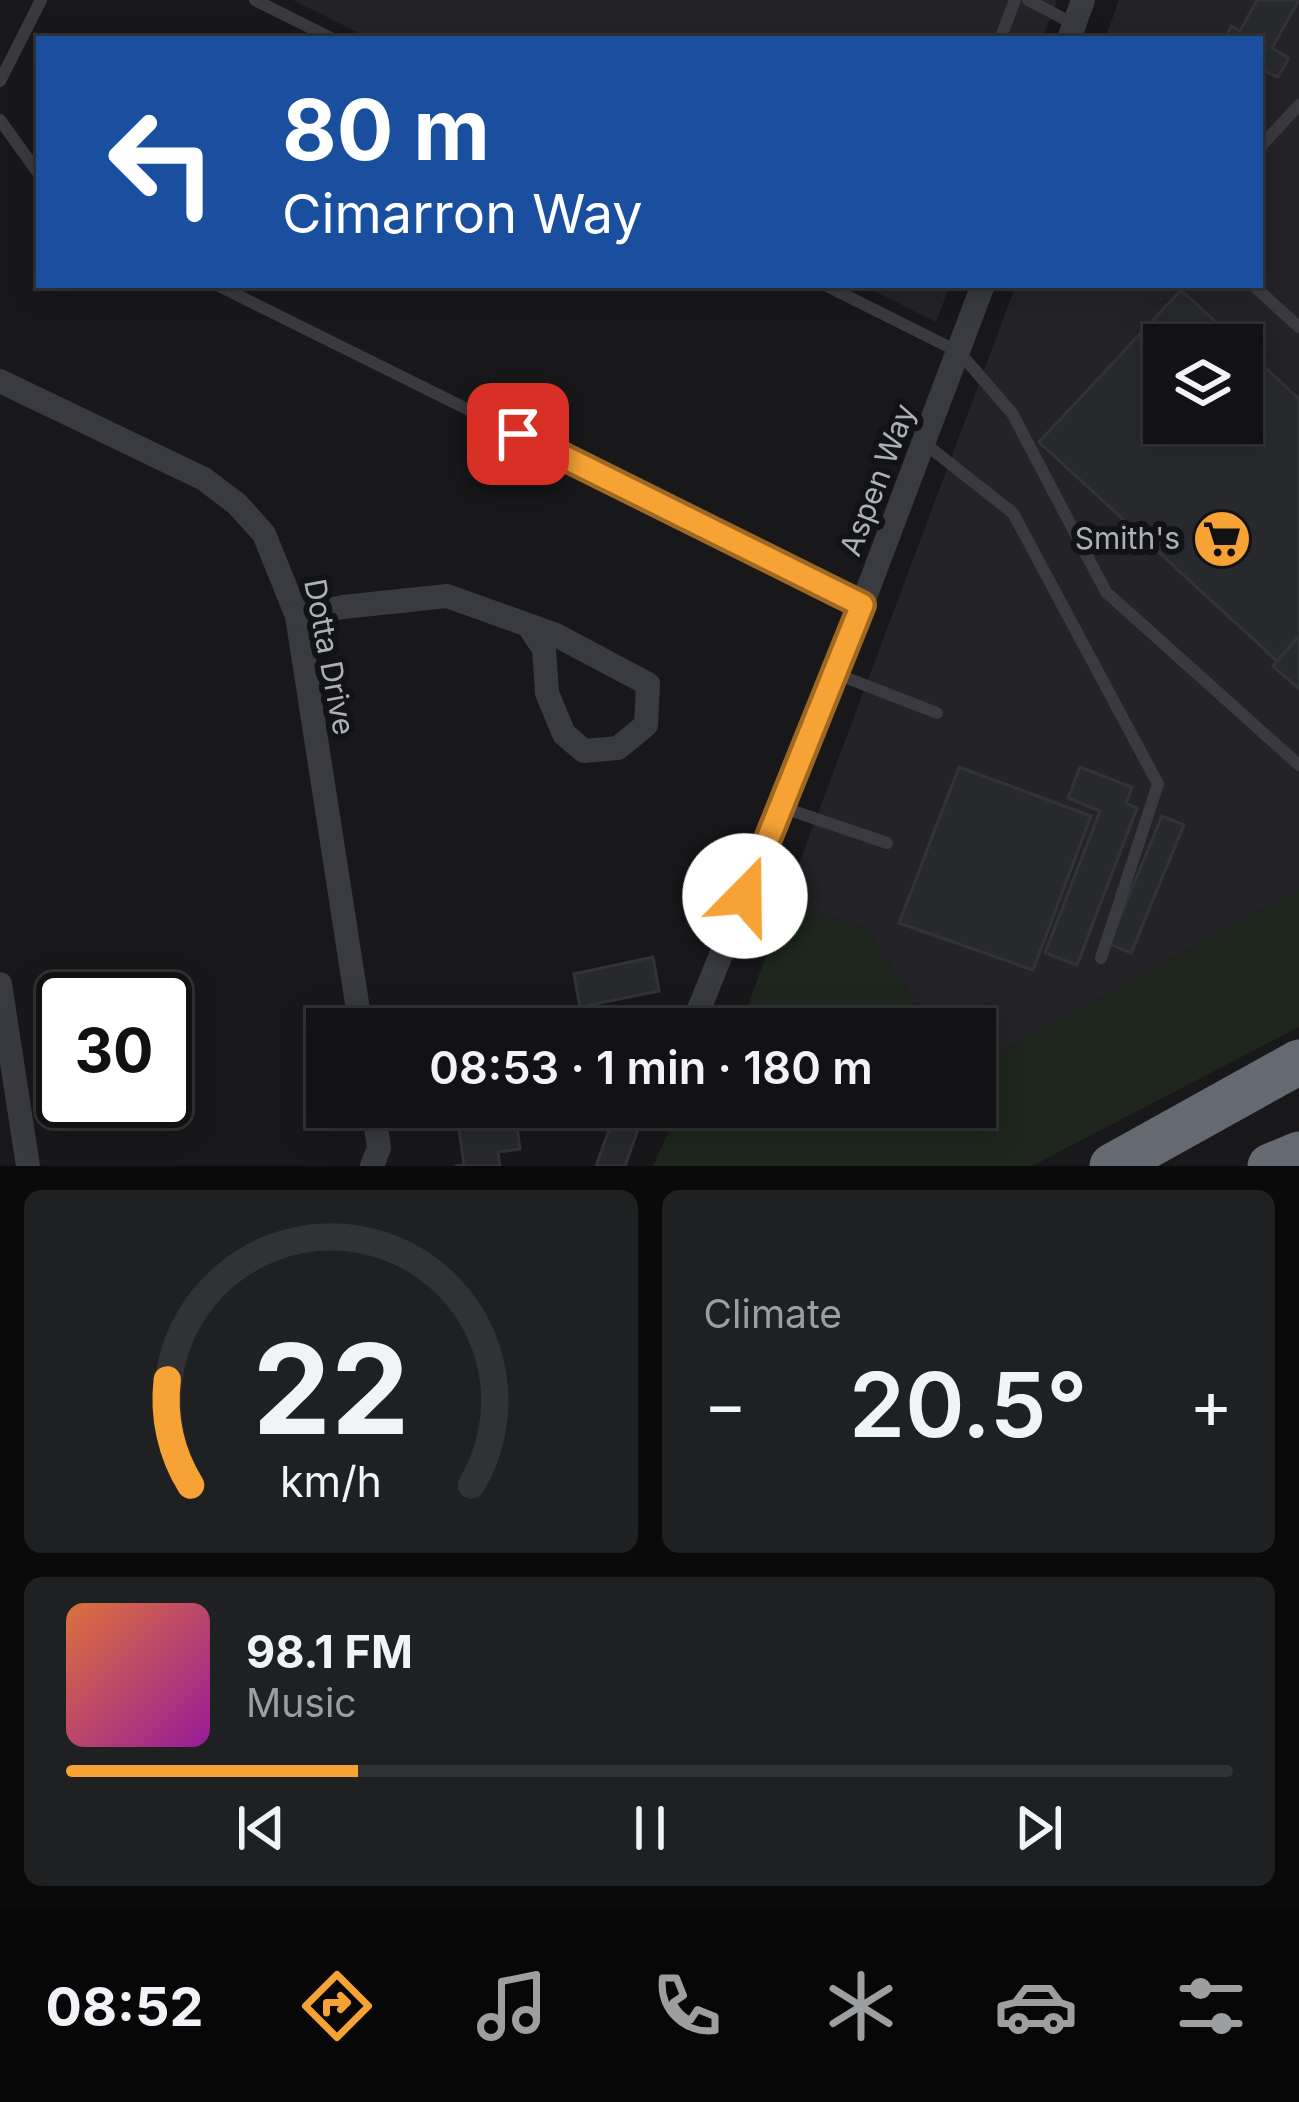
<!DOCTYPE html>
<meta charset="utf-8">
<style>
body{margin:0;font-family:Inter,sans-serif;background:#1f2022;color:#f1f3f6;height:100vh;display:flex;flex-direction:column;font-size:45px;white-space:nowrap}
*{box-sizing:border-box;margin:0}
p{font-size:39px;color:#9c9ea0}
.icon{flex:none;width:66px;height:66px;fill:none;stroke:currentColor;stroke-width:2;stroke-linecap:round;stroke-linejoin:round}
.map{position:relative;height:1166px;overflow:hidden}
.details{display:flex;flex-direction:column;gap:24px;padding:24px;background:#0a0a0b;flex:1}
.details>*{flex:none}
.banner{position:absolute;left:36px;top:36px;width:1227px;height:252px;border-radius:0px;box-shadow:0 6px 30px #0003,0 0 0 3px #313234;background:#1a4fa0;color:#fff;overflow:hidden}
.tools{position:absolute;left:1143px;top:324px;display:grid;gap:24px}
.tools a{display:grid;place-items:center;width:120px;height:120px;border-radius:0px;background:#121214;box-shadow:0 6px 30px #0003,0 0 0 3px #313234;font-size:60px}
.speed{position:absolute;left:36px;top:972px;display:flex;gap:24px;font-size:60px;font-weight:700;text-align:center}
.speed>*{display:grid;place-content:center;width:156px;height:156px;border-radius:50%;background:#121214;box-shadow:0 6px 30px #0003,0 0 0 3px #313234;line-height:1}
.speed .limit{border:6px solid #111;border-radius:18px;background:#fff;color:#111}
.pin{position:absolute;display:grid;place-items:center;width:102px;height:102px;color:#fff;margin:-51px;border-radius:24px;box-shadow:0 6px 18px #0006}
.me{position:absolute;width:132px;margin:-66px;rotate:22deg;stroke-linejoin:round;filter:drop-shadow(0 0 9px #0008)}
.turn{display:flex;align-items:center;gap:42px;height:252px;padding:0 48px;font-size:54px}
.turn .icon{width:156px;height:156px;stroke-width:2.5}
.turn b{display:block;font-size:84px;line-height:102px}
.big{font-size:90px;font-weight:600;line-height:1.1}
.details .widget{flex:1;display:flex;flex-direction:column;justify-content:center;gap:18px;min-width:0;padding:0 42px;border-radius:18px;background:#1f2022}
.details .dial{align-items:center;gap:0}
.dial svg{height:312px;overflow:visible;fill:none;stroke:#313234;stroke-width:7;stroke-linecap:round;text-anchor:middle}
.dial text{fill:#f1f3f6;stroke:none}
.song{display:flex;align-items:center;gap:36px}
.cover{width:144px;height:144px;border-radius:18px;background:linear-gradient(135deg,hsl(20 70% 55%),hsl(300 70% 35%))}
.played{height:12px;border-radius:6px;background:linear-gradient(90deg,#f6a234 25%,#313234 25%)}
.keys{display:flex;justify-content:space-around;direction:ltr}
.heat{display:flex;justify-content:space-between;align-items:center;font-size:66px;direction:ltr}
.details .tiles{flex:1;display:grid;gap:24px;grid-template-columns:1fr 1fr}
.widget:last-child{grid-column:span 2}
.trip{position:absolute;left:306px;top:1008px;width:690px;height:120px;border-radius:0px;background:#121214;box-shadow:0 6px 30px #0003,0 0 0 3px #313234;font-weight:600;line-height:120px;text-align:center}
.dock{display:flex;height:192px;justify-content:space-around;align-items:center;background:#070708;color:#9c9ea0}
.dock .icon{width:84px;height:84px}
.dock .active{color:#f6a234}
.dock b{font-size:54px;color:#f1f3f6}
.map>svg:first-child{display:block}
.built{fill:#242428;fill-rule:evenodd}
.green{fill:#1e261e}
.building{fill:#28292c;stroke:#323337;stroke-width:3}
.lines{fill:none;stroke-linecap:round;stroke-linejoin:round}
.service{stroke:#393b40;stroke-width:12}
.minor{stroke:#393b40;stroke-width:24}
.motorway{stroke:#656971;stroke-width:45}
.route-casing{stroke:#a06922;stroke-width:30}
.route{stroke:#f6a234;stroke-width:21}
.labels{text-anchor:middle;stroke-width:12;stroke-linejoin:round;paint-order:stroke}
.street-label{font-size:30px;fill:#aab1ba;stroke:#131316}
.poi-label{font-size:30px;fill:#aab1ba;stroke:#131316;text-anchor:end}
</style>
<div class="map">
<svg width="1299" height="1166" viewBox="0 0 1299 1166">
<rect width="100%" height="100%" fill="#18181b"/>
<g class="built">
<polygon points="293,0 1057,0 1042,39 371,39"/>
<path d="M 1119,0 L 1299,0 L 1299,889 L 975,1066 L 975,1029 L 935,1029 L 866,929 L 785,901 L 1016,285 L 1260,285 L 1260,39 L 1105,39 ZM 1164,345 L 1242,345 L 1242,423 L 1164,423 Z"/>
<polygon points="862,285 950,285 936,322"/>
</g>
<g class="green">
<polygon points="1299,889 1299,1027 1032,1166 653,1166 680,1107 975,1107 975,1066"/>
<polygon points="785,901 866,929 935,1029 740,1029"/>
</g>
<g class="building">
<polygon points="1257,0 1299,0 1272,48 1289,58 1278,77 1260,69 1260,39 1225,39 1231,26 1240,31"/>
<polygon points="1181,290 1241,345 1164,345 1164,423 1242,423 1242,346 1299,399 1299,636 1277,661 1039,442"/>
<polygon points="1299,637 1299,689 1273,666"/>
<polygon points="959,767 1091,816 1033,970 899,923"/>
<polygon points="1080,767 1132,787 1126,803 1137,808 1077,965 1045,953 1100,811 1068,798"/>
<polygon points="1162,816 1184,825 1131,953 1109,944"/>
<polygon points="653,957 659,991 580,1007 574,974"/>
<polygon points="456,1107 492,1107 494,1123 516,1120 520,1149 498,1152 500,1166 455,1166 464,1165"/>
<polygon points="617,1107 646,1107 625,1166 596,1166"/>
</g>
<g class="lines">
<g class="service">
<polyline points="255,0 333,39"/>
<polyline points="1028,0 1074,24"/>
<polyline points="1000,39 1015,0"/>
<polyline points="0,81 41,0"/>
<polyline points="0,120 39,174"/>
<polyline points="1260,147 1299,105"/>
<polyline points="217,285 862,605"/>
<polyline points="825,285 959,352 1012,413 1106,592 1299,765"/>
<polyline points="1253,285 1299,327"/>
<polyline points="924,443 1013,513 1158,784 1101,958"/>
<polyline points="834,673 937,713"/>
<polyline points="781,807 887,843"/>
</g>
<g class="minor">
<polyline points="1069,39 1083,0"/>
<polyline points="0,381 204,479 237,504 264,534 297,616 361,1029"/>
<polyline points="297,616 343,607 447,596 556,635 648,684 646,725 618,748 584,751 564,734 547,693 544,649 528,625"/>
<polyline points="0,984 28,1166"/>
<polyline points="691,1029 862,605 983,285"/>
<polyline points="372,1166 379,1148 373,1107"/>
</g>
<g class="motorway">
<polyline points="1112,1166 1299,1062"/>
<polyline points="1270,1166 1299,1154"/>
</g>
</g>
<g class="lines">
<g class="route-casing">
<polyline id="route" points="518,434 862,605 745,896"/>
</g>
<use href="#route" class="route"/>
</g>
<defs>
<g id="supermarket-disc" transform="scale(3)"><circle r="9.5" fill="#f6a234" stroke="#131316"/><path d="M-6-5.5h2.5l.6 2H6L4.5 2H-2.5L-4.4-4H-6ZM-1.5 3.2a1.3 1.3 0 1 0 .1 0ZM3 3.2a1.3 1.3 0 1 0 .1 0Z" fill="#111"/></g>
</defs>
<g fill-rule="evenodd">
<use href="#supermarket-disc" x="1222" y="539"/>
</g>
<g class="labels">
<g class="street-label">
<text transform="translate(878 480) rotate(-69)" y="10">Aspen Way</text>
<text transform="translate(329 657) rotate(79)" y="10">Dotta Drive</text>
</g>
<g class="poi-label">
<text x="1180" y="549">Smith's</text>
</g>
</g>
</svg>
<div class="tools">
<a><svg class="icon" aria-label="layers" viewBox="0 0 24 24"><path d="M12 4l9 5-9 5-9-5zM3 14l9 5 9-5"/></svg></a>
</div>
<div class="speed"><div class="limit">30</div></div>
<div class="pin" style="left:518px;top:434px;background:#d93025"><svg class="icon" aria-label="arrive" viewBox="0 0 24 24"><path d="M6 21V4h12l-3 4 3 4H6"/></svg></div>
<svg class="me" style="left:745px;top:896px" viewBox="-20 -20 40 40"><circle r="19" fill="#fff"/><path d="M0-13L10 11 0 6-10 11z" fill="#f6a234"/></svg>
<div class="trip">08:53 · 1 min · 180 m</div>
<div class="banner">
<div class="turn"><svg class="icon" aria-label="left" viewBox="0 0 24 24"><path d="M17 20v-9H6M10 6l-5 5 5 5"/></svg><div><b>80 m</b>Cimarron Way</div></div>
</div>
</div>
<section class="details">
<div class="tiles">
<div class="widget dial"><svg viewBox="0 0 100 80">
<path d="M14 69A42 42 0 1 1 86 69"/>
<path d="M14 69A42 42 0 0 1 8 42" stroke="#f6a234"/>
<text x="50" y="56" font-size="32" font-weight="700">22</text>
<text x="50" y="72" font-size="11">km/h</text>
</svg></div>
<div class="widget"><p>Climate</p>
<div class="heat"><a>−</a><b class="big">20.5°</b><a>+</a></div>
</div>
<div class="widget">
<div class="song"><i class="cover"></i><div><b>98.1 FM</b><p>Music</p></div></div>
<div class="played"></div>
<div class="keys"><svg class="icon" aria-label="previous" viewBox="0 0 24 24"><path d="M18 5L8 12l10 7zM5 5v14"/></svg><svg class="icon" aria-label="pause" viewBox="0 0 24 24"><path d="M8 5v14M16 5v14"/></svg><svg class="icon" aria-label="next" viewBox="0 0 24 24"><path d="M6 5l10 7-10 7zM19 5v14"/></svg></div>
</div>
</div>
</section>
<nav class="dock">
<b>08:52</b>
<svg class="icon active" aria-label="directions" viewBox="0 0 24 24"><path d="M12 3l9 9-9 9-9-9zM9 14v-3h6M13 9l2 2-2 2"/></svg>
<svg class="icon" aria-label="music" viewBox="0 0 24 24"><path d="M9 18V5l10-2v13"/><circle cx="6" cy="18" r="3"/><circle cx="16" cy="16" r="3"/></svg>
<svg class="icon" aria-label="phone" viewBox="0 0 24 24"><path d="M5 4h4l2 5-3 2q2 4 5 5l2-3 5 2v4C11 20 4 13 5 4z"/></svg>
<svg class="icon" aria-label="climate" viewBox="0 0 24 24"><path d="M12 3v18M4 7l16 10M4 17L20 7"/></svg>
<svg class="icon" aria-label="car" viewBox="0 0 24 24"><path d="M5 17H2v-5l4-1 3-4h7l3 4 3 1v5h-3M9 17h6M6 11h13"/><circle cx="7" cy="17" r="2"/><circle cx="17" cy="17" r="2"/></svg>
<svg class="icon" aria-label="filters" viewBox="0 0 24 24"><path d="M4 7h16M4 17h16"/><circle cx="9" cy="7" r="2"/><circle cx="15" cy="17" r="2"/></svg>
</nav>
